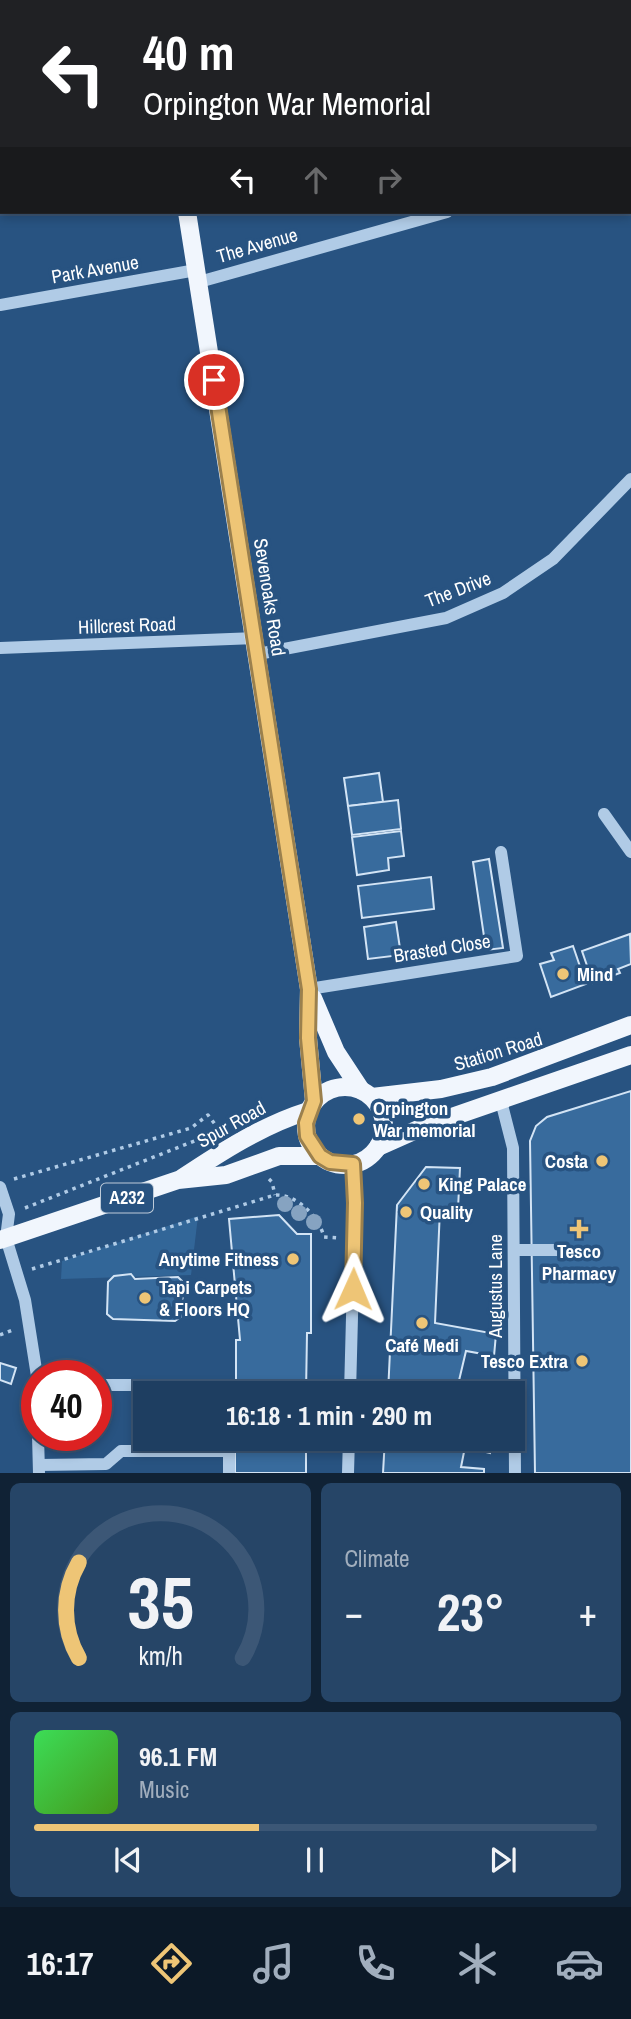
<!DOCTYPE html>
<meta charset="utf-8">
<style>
body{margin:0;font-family:"Archivo Narrow",sans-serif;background:#264567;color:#f1f3f6;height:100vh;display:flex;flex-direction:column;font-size:26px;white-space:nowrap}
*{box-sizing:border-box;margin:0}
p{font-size:23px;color:#a1aebd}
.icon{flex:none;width:38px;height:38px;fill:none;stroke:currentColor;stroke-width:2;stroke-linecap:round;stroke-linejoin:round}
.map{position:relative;height:1473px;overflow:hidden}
.panel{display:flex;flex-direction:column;gap:10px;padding:10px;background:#102235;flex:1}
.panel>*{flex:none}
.hud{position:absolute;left:0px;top:0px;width:632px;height:214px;box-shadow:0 4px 10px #0003,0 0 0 2px #3c5776;background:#202124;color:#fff;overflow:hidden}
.speed{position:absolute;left:21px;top:1360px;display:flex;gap:14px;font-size:35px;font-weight:700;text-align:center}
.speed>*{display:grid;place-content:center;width:91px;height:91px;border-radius:50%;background:#1e3e61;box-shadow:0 4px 10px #0003,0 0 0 2px #3c5776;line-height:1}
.speed .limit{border:10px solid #d22;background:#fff;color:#111}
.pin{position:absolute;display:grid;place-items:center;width:60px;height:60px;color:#fff;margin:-30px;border:4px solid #fff;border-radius:50%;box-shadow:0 2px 7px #0007}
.me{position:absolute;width:77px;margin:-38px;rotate:1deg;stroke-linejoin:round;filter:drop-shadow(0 0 5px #0008)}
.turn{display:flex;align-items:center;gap:24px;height:147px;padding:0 28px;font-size:32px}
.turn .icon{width:91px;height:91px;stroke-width:2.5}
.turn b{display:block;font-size:49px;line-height:60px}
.lanes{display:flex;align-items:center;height:66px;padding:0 28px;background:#0003;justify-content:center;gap:35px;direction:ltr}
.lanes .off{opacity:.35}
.big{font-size:52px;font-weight:700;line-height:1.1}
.panel .widget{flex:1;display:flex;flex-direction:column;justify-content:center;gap:10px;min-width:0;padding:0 24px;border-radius:10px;background:#264567}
.panel .dial{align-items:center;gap:0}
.dial svg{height:182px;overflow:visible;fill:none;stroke:#3c5776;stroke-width:7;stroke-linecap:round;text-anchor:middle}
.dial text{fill:#f1f3f6;stroke:none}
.song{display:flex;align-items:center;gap:21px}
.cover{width:84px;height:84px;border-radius:10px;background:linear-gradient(135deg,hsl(130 70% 55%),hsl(100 70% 35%))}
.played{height:7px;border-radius:4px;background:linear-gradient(90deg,#eec576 40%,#3c5776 40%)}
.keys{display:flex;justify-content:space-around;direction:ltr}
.heat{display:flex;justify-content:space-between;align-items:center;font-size:38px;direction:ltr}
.panel .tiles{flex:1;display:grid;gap:10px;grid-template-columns:1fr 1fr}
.widget:last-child{grid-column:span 2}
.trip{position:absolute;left:133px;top:1381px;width:392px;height:70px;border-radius:0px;background:#1e3e61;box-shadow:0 4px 10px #0003,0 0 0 2px #3c5776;font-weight:700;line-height:70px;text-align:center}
.dock{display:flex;height:112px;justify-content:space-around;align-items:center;background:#0c1927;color:#a1aebd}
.dock .icon{width:49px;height:49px}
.dock .current{color:#eec576}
.dock b{font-size:32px;color:#f1f3f6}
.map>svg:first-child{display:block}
.green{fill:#326698}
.building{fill:#386b9d;stroke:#d3e4f5;stroke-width:2}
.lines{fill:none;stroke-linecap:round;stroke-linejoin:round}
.path{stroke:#b0cbe6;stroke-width:3.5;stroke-dasharray:3.5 5;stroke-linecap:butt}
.minor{stroke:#b0cbe6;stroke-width:12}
.major{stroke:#f1f6fd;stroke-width:18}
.tree{fill:#86a3c1}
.route-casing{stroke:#9b804d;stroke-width:18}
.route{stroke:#eec576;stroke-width:12}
.poi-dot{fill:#eec576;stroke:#285381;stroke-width:2.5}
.labels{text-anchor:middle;stroke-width:7;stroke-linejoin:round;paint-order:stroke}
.shield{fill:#285381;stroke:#becbd9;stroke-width:2}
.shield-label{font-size:18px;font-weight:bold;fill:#fff}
.street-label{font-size:19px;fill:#fff;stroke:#285381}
.poi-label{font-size:19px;font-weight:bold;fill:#fff;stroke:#285381;text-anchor:start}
</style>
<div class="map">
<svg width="631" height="1473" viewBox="0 0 631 1473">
<rect width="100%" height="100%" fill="#285381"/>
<polygon class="green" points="198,1216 191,1275 61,1279 62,1261"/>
<g class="building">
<polygon points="379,773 383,802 348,806 344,778"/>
<polygon points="398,800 401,829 352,835 348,806"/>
<polygon points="401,831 404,856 388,858 389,870 357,875 352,837"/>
<polygon points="489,859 503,948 486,950 473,862"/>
<polygon points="431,877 434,909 362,918 358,886"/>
<polygon points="396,922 401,955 368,959 364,927"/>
<polygon points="630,934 631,964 618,969 620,973 593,983 582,951"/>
<polygon points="573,946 586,984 551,997 540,964 554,960 551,953"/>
<polygon points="631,1091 631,1473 535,1473 530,1141 536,1126 547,1117"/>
<polygon points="426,1167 460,1168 458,1209 440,1209 435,1323 496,1334 494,1356 466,1351 457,1389 475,1393 388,1393 397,1205"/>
<polygon points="279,1215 297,1234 311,1234 311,1333 307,1333 306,1393 236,1393 236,1340 240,1340 229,1219"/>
<polygon points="131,1274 135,1279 178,1277 183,1282 182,1316 175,1321 113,1319 107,1314 108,1282 114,1276"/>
<polygon points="0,1363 16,1368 11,1384 0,1380"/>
<rect x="235" y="1438" width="71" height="35"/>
<polygon points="385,1438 491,1438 490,1453 465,1447 461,1467 484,1469 484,1473 383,1473"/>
</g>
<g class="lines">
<g class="path">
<polyline points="600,0 600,2"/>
<polyline points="630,103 631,106"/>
<polyline points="14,1179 191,1128 208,1115 220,1131"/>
<polyline points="269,1179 272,1182 275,1195"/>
<polyline points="25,1208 207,1136"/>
<path d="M 32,1269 L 275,1195 C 297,1194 319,1217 324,1237 L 339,1238"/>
<polyline points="0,1335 15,1329"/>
</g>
<g class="minor">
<polyline points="630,160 631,160"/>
<polyline points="199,282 447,212"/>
<polyline points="0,305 196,270"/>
<polyline points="0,648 256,638"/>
<polyline points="258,654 446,618 503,593 553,559 631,479"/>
<polyline points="604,814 631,852"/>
<polyline points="309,989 517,956 501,852"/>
<polyline points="501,1101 513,1148 515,1473"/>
<polyline points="0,1187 9,1214 6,1238 25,1300 37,1376"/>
<polyline points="514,1250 557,1250"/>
<polyline points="96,1385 198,1385"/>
<polyline points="350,1393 355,1203 353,1164"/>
<polyline points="38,1435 39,1473"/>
<polyline points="39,1465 106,1464 121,1451 229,1451 229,1473"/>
<polyline points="348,1473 349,1438"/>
</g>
<g class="major">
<polyline points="151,0 151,2"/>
<polyline points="187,212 309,989 308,1038 314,1101"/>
<polyline points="313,998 336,1052 361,1090"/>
<circle cx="345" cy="1126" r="39"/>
<polyline points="372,1097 441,1089 492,1077 631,1025"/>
<polyline points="378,1147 423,1127 631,1055"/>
<path d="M 182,1178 C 221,1152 263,1125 308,1111"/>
<polyline points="0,1240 178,1180 226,1175 279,1156 320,1156"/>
</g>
</g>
<g class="tree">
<circle cx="285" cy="1204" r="8"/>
<circle cx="299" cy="1213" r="8"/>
<circle cx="314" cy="1222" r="8"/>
</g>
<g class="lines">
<g class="route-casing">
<polyline id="route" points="214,380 309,989 308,1038 314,1101 306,1123 307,1136 320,1156 330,1162 353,1164 355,1203 353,1289"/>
</g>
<use href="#route" class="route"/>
</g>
<g class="poi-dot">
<circle cx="563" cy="974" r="7"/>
<circle cx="359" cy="1119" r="7"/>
<circle cx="602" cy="1161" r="7"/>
<circle cx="424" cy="1184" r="7"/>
<circle cx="406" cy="1212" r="7"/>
<path d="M575.5 1218.5h7v7h7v7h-7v7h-7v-7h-7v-7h7z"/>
<circle cx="293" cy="1259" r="7"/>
<circle cx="145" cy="1298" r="7"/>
<circle cx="422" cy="1323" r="7"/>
<circle cx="582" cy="1361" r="7"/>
</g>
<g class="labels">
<rect class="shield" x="101" y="1183.5" width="52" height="29" rx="5"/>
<g class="shield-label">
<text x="127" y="1204">A232</text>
</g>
<g class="street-label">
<text transform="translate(257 245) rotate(-16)" y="7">The Avenue</text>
<text transform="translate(95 269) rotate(-10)" y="7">Park Avenue</text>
<text transform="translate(458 589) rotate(-21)" y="7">The Drive</text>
<text transform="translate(270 597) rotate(81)" y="7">Sevenoaks Road</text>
<text transform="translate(127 625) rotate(-2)" y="7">Hillcrest Road</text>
<text transform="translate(442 948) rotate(-9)" y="7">Brasted Close</text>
<text transform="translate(498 1051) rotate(-17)" y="7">Station Road</text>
<text transform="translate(231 1124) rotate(-29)" y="7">Spur Road</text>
<text transform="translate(495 1286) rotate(-90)" y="7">Augustus Lane</text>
</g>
<g class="poi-label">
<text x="577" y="981">Mind</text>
<text x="373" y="1115">Orpington<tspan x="373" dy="22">War memorial</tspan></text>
<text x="588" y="1168" text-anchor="end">Costa</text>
<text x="438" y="1191">King Palace</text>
<text x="420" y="1219">Quality</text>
<text x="579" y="1258" text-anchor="middle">Tesco<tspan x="579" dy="22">Pharmacy</tspan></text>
<text x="279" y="1266" text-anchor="end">Anytime Fitness</text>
<text x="159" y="1294">Tapi Carpets<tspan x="159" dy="22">&amp; Floors HQ</tspan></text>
<text x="422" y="1352" text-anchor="middle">Café Medi</text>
<text x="568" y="1368" text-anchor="end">Tesco Extra</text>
</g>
</g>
</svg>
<div class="speed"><div class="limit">40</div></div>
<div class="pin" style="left:214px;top:380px;background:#d93025"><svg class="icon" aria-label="arrive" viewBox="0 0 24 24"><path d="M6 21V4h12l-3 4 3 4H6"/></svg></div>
<svg class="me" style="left:353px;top:1289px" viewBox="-20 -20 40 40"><path d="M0-17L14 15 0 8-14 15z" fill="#eec576" stroke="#fff" stroke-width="4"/></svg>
<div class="trip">16:18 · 1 min · 290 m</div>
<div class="hud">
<div class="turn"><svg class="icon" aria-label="left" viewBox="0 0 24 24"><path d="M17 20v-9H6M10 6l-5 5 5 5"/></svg><div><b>40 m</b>Orpington War Memorial</div></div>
<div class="lanes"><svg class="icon" aria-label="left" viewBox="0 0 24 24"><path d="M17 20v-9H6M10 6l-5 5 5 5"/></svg><svg class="icon off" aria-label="ahead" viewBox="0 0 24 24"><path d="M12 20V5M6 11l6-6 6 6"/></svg><svg class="icon off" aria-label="right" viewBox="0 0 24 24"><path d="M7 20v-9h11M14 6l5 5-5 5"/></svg></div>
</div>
</div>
<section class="panel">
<div class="tiles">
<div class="widget dial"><svg viewBox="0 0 100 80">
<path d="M14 69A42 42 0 1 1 86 69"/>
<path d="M14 69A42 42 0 0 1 14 27" stroke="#eec576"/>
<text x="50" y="56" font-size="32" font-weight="700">35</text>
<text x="50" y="72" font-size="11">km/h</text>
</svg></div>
<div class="widget"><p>Climate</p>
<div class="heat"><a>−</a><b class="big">23°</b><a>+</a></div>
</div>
<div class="widget">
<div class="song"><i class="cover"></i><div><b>96.1 FM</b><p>Music</p></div></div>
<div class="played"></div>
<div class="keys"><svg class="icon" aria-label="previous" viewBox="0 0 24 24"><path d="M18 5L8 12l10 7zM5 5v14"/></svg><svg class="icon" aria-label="pause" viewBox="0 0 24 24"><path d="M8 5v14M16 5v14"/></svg><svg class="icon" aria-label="next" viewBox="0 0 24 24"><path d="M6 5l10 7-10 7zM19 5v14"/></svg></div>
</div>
</div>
</section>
<nav class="dock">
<b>16:17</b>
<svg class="icon current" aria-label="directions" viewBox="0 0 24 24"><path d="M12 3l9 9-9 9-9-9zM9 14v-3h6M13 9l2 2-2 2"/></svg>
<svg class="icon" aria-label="music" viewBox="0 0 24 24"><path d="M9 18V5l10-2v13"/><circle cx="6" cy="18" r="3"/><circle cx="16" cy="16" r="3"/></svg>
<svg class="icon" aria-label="phone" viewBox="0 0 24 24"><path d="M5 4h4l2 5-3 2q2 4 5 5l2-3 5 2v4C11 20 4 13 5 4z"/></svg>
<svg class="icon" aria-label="climate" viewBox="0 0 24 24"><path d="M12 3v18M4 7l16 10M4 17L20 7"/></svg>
<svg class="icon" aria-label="car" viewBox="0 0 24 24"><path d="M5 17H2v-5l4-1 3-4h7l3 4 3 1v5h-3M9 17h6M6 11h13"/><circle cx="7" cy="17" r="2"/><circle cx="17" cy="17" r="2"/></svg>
</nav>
